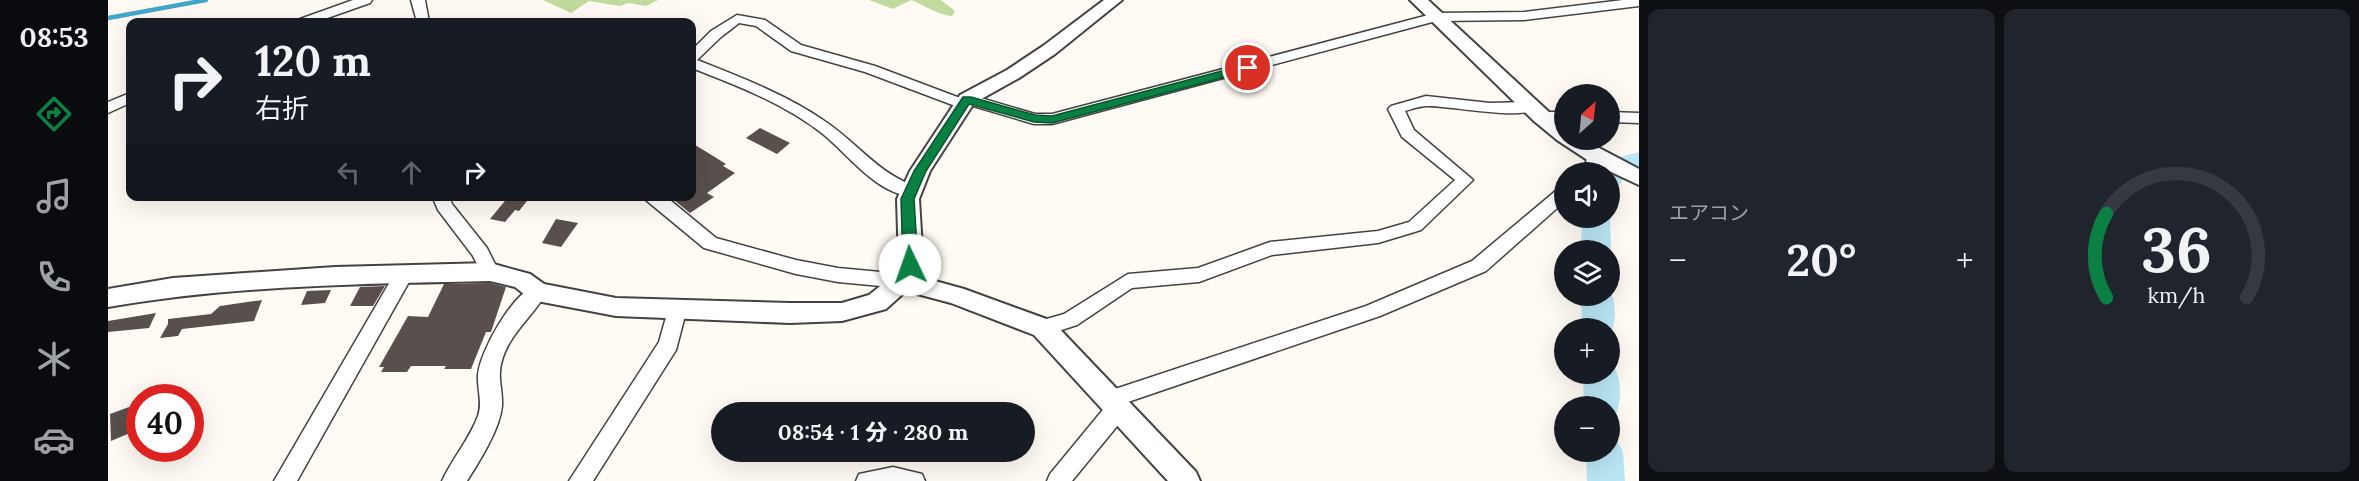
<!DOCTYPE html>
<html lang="ja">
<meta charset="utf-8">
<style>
body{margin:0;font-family:Lora,"Noto Sans JP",serif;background:#20242c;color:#f1f3f6;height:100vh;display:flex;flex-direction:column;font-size:22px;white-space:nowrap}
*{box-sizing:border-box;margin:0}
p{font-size:20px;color:#9ea1a6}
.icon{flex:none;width:33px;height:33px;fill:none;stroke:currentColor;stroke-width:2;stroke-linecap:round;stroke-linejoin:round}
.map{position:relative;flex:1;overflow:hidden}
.panel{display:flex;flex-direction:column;gap:9px;padding:9px;background:#0d0f14;width:720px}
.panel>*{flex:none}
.hud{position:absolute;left:18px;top:18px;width:570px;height:183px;border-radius:12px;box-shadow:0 6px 24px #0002;background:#171b24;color:#f1f3f6;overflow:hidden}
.needle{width:39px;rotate:27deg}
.tools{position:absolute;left:1446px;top:84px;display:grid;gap:12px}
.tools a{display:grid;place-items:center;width:66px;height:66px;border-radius:50%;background:#171b24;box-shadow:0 6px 24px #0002;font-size:30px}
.speed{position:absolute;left:18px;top:384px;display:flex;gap:12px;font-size:30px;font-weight:700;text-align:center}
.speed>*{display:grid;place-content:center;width:78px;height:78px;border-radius:50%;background:#171b24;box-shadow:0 6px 24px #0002;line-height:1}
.speed .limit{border:9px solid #d22;background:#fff;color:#111}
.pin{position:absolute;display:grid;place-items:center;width:51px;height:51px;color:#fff;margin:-26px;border:3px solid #fff;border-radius:50%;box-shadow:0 2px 6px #0007}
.me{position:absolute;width:66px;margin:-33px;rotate:357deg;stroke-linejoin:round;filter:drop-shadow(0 0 4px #0008)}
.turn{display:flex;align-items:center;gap:21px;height:126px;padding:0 30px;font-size:27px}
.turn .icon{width:78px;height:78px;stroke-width:2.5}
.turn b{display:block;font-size:42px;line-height:51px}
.lanes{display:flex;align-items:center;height:57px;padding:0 30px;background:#0003;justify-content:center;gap:30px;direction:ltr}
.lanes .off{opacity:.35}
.big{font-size:45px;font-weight:800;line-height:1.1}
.panel .tile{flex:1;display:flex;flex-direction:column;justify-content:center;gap:9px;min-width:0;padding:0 21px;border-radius:12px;background:#20242c}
.panel .dial{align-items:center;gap:0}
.dial svg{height:156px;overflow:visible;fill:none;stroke:#363941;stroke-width:7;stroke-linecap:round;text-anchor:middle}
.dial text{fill:#f1f3f6;stroke:none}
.heat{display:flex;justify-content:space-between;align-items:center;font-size:33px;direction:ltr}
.panel .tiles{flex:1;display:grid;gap:9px;grid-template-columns:repeat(2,1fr)}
.trip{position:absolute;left:603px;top:402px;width:324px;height:60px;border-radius:30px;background:#171b24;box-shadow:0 6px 24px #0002;font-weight:800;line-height:60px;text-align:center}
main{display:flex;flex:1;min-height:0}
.menu{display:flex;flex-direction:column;width:108px;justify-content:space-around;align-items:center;background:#090b0e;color:#9ea1a6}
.menu .icon{width:42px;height:42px}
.menu .current{color:#0b8043}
.menu b{font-size:27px;color:#f1f3f6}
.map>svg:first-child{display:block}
.forest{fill:#c1da9d}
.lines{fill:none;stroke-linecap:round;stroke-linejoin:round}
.stream{stroke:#42a8ca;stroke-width:4.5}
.river{fill:#bae7f5;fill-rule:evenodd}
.building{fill:#59504d}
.minor-casing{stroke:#434343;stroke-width:3}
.tertiary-casing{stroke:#434343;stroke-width:4}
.minor{fill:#fff;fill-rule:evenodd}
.tertiary{fill:#fff;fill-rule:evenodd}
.route{fill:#0b8043;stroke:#07532c;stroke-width:1.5}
</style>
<main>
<nav class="menu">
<b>08:53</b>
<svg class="icon current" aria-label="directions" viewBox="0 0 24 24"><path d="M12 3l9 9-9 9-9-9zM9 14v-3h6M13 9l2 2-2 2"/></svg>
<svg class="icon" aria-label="music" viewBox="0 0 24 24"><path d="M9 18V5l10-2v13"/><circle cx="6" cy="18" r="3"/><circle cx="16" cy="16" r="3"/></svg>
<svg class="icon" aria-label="phone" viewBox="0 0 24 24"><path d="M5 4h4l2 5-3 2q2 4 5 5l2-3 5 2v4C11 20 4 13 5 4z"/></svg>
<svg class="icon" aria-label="climate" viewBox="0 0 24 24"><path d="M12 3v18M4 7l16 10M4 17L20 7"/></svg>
<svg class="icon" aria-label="car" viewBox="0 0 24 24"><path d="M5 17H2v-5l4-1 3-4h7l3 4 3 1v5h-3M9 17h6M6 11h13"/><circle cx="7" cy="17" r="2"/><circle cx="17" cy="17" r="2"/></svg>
</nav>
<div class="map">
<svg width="1531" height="481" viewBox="0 0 1531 481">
<rect width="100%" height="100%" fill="#fffbf4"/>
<g class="forest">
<polygon points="435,0 550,0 538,6 520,3 512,6 481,1 463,13"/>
<path d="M 761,0 L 833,0 L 847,11 L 844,16 C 830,15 816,5 803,0 L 785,9 Z"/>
</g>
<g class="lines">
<polyline class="stream" points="0,18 98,0"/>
<g class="river">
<polygon points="1531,152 1531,170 1519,173 1512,185 1502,187 1502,172 1491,172 1500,160"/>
<polygon points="1502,216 1503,250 1502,253 1502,250 1473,250 1474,218"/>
<path d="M 1502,290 C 1509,303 1508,324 1502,337 L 1502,328 L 1474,328 L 1473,296 L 1502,296 Z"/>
<path d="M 1502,363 C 1515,374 1514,403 1507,417 L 1502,419 L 1502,406 L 1476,406 L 1475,374 L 1502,374 Z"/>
<polygon points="1502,437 1509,440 1515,452 1517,481 1479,481 1478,452 1502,452"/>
</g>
</g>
<g class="building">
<polygon points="652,128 682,143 669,154 638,138"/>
<polygon points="584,143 618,164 615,166 627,173 599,193 606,197 582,213 561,196 584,196"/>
<polygon points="401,196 423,196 411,211 407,210 397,222 382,219"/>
<polygon points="448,219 470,223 453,247 434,243"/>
<polygon points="382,283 398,287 383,332 378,332 363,369 336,369 338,366 303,366 299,372 273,372 276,367 271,367 300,316 320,317 336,284"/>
<polygon points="277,286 265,306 242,306 252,287"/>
<polygon points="223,290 217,303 193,305 199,291"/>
<polygon points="154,300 146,321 74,329 70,336 52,338 60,324 60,319 103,314 112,306"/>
<polygon points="48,313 41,328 0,332 0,321"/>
<polygon points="21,407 22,433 3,441 2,414"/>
</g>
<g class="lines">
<g class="minor-casing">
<g id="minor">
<polygon points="245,0 264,0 262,3 208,22 190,22 192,19"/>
<polygon points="303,0 317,0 321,22 309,22"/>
<path d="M 1515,0 L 1531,0 L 1531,6 L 1416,20 L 1328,21 L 944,124 L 926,124 L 862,105 L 855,109 L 850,107 L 757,72 L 683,51 L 648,26 L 631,23 L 613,37 L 589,60 C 632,77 677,94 715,120 C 749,142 770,174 809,187 L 811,191 L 809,195 C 794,199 774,187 763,178 C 746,165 732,148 715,134 C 677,104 628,85 584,68 L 584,50 L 603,31 L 629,15 L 657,20 L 693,45 L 767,66 L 852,98 L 859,94 L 927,114 L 944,114 L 1328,13 L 1416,12 Z"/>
<polygon points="22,93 22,103 0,113 0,102"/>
<path d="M 1318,96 L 1382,103 L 1422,102 L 1430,107 C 1417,122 1340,105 1319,106 C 1312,106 1304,109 1297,111 L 1306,130 L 1365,180 L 1313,230 L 1270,243 L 1164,255 L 1091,282 L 1024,288 L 969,325 L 935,336 L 928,334 L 925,328 L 928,322 L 956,314 L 1020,274 L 1090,268 L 1162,242 L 1270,231 L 1301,222 L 1347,180 L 1294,137 L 1280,109 L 1283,106 Z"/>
<polygon points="1433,112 1456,112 1456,122 1428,120 1425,117 1428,114"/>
<polygon points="1502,112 1531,113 1531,123 1502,122"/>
<polygon points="1487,151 1493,152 1495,156 1491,172 1475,172 1481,152"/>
<polygon points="1456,187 1456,202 1378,271 1272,316 1020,402 1022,407 1019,414 964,481 939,481 942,474 998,406 992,399 995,393 1258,306 1364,261 1450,189"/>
<polygon points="324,196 341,196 344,204 379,248 391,272 389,277 382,279 375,277 365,256 330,210"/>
<polygon points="533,196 557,196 608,238 688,260 730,268 794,274 801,276 803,281 801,286 794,288 730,282 688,274 596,248"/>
<polygon points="297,266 304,268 306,273 189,481 166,481 290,268"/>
<path d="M 429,285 L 436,287 L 439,292 C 426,315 404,331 395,357 C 388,377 395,387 394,406 C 392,429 371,462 359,481 L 334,481 C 344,459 361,440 370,416 C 375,402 369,390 370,375 C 372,351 405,292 429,285 Z"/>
<polygon points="569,300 576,303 579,308 568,350 485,481 461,481 551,342 562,303"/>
<polygon points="785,467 814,474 817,481 748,481 751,474"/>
</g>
</g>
<g class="tertiary-casing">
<g id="tertiary">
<path d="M 996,0 L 1014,0 L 947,54 L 911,78 L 866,103 L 822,171 L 811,199 L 815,265 L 809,276 L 856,289 L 944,321 L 1088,472 L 1092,481 L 1060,481 L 926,335 L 843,303 L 798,291 L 778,309 L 734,321 L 682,323 L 508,316 L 429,301 L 421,298 L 407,287 L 382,281 C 254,284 126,285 0,307 L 0,289 L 65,278 L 227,267 L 382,263 L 422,274 L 436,284 L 508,298 L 682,303 L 734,303 L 761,295 L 786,275 L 791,265 L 789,199 L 802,171 L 852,95 L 899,70 L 935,46 Z"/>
<polygon points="1302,0 1320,0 1456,126 1456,140 1476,140 1531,169 1531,185 1484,163 1449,140 1426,121"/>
</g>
</g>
<use href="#minor" class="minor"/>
<use href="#tertiary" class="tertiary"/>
</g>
<polygon class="route" points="1140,64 1145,68 1144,70 944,123 926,122 861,104 818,171 806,199 810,265 802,270 798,269 795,265 793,199 806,171 855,97 863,97 927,115 944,116"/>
</svg>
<div class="tools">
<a><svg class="needle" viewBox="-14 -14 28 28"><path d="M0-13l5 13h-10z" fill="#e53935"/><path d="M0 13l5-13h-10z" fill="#9ea1a6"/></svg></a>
<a><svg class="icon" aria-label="sound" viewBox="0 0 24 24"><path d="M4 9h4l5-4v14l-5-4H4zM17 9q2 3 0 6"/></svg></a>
<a><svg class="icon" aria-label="layers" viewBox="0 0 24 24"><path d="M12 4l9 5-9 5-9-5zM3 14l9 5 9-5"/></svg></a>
<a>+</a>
<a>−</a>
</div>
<div class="speed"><div class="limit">40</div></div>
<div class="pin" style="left:1140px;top:68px;background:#d93025"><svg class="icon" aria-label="arrive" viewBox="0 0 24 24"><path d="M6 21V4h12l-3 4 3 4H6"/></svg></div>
<svg class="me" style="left:802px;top:265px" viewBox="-20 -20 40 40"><circle r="19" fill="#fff"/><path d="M0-13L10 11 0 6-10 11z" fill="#0b8043"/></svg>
<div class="trip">08:54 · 1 分 · 280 m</div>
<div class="hud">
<div class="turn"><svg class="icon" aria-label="right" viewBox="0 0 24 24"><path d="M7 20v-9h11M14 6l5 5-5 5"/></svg><div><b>120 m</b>右折</div></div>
<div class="lanes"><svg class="icon off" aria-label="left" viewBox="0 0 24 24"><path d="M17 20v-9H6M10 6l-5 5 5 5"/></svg><svg class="icon off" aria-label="ahead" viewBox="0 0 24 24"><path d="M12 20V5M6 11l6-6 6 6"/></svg><svg class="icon" aria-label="right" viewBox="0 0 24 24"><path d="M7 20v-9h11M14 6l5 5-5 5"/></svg></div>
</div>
</div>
<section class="panel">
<div class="tiles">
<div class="tile"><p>エアコン</p>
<div class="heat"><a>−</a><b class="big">20°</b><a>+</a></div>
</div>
<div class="tile dial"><svg viewBox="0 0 100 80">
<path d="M14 69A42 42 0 1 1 86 69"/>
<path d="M14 69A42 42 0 0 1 14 26" stroke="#0b8043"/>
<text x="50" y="56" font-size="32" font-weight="700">36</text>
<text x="50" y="72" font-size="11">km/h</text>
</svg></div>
</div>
</section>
</main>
